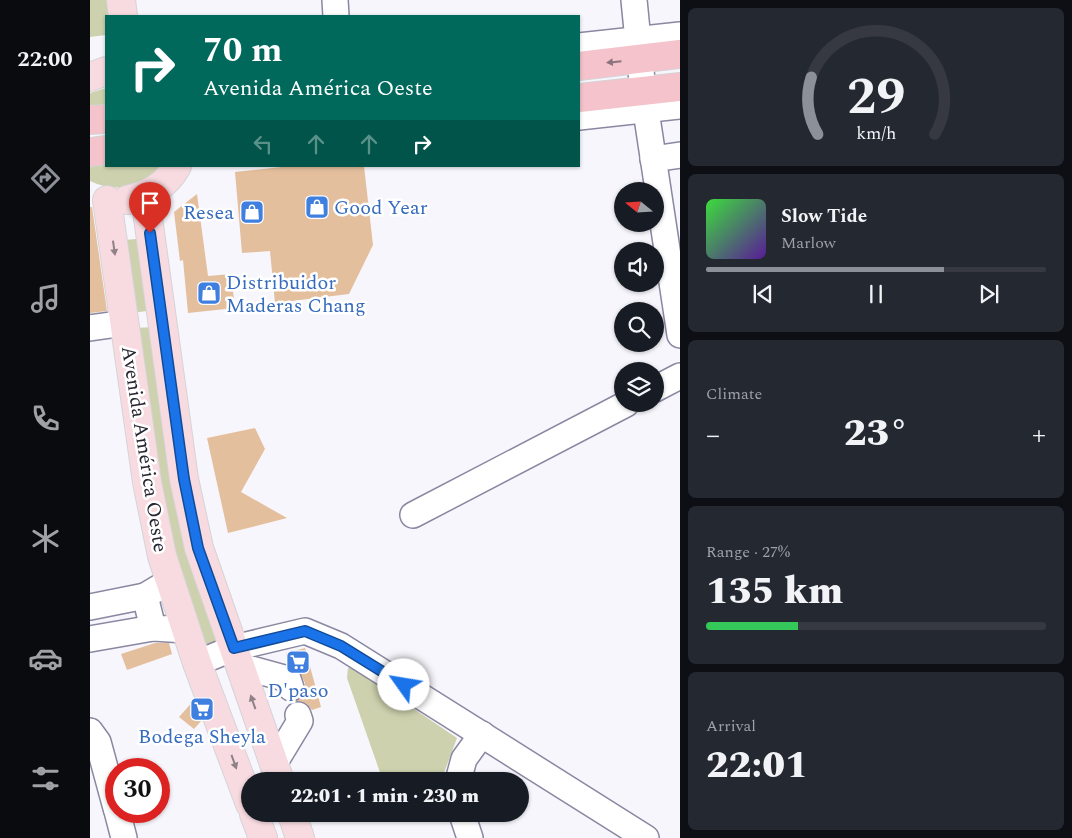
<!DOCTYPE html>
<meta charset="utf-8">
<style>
body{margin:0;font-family:Spectral,serif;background:#242831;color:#f1f3f6;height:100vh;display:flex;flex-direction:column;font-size:19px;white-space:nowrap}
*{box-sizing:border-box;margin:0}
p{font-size:16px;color:#9ea1a6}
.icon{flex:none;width:28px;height:28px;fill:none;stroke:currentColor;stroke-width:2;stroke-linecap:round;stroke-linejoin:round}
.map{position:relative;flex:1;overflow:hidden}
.side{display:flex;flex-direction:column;gap:8px;padding:8px;background:#0d0f14;width:392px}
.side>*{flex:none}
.banner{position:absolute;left:15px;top:15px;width:475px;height:152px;border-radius:0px;box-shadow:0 1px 4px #0004;background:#00695c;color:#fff;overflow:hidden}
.needle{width:32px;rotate:288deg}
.buttons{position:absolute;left:524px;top:182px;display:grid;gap:10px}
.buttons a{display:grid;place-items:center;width:50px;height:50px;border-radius:50%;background:#171b24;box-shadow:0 1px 4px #0004;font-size:25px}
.speed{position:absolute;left:15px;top:758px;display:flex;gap:10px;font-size:25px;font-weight:700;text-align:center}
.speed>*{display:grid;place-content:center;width:65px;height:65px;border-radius:50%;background:#171b24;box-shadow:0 1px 4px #0004;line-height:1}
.speed .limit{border:8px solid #d22;background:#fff;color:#111}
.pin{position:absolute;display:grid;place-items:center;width:42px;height:42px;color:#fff;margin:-51px -21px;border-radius:50% 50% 50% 0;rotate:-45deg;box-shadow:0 0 5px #0007}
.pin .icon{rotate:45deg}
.me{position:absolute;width:55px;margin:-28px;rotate:302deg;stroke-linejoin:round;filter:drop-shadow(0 0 4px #0008)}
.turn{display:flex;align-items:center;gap:18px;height:105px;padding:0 15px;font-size:22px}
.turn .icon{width:65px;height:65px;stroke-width:2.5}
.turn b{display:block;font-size:35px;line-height:42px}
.lanes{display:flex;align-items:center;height:48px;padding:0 15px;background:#0003;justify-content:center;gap:25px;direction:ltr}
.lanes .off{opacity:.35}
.big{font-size:38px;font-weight:800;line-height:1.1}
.side .widget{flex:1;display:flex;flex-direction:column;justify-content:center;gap:8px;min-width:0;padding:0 18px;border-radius:8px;background:#242831}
.side .dial{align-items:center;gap:0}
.dial svg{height:130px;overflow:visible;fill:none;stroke:#363941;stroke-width:7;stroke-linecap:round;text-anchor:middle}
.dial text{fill:#f1f3f6;stroke:none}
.song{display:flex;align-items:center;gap:15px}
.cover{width:60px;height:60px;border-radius:8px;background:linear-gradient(135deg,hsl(120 70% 55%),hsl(270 70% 35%))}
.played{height:5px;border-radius:2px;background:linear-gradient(90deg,#8c9099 70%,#363941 70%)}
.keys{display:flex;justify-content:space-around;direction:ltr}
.heat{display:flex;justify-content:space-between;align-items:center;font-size:28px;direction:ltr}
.charge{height:8px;border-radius:4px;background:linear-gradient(90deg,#34c759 27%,#363941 0)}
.trip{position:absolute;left:151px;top:772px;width:288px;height:50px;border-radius:25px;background:#171b24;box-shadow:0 1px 4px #0004;font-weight:800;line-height:50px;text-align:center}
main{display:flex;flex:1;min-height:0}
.tab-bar{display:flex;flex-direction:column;width:90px;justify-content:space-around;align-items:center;background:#090b0e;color:#9ea1a6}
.tab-bar .icon{width:35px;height:35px}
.tab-bar .on{color:#8c9099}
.tab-bar b{font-size:22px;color:#f1f3f6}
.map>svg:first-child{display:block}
.green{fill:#cdd1ad}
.building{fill:#e4bf9d}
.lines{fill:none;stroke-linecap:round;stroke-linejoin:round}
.minor-casing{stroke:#8a87a1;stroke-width:28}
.major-casing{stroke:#d4d4d6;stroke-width:30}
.highway-casing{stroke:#d4d4d6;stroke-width:30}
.minor{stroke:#fff;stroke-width:25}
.major{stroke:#f8dbe0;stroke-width:28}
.highway{stroke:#f4c3cb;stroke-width:28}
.oneway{fill:#8e747e}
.oneway2{fill:#908088}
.route-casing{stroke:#114b97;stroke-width:12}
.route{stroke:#1a73e8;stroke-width:9}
.labels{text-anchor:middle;stroke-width:5;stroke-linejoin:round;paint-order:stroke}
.shop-label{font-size:20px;fill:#366cbe;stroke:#fff;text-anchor:start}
.street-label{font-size:20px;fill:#272630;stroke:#fff}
</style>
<main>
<nav class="tab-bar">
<b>22:00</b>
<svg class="icon on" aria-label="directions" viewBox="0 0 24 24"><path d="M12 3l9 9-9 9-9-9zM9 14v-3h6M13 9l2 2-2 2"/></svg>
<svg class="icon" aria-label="music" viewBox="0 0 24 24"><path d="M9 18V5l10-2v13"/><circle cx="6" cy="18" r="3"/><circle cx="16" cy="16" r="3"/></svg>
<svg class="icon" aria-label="phone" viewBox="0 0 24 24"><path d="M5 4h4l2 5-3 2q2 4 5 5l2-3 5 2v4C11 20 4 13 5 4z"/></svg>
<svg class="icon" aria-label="climate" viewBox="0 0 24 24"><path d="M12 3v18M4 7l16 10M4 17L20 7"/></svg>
<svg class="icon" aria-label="car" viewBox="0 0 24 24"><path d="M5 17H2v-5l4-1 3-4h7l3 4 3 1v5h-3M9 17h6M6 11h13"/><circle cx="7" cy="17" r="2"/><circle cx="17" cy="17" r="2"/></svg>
<svg class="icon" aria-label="filters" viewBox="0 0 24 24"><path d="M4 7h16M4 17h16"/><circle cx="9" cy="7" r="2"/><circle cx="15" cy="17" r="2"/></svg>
</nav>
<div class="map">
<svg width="590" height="838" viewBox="0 0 590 838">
<rect width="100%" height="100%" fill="#f7f6fc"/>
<g class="green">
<polygon points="0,0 22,0 24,16 16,16 16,35 0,37"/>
<polygon points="16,88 16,114 0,116 0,93"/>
<path d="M 16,162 L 16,166 L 77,166 C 52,185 30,195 0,181 L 0,164 Z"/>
<polygon points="56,238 65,310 41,313 35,240"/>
<polygon points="68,327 135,644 110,653 75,543 42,328"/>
<polygon points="262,667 367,738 351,781 293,781 257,678 258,668"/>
</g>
<g class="building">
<polygon points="201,166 274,166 283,245 259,294 185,303 180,251 152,253 145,172"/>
<polygon points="107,194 118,276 141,274 145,308 98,313 93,260 90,261 84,212"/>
<polygon points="0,207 2,207 17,311 0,313"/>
<polygon points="165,428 175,449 151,492 197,518 138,533 117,438"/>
<polygon points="65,643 79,643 82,654 37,670 31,654"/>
<polygon points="215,648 231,707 222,710 217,704 206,701 212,697 215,691 215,683 208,669 199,664 196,653"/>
<polygon points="104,700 112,720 104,729 89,717"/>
</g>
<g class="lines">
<g class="minor-casing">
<g id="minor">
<polyline points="245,0 246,16"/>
<polyline points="544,0 553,91 590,335"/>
<polyline points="489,46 590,35"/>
<polyline points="489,117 590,106"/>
<polyline points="563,159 590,155"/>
<polyline points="0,328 35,323"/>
<polyline points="565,389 590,376"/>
<polyline points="323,515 536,404"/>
<polyline points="80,581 55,596 63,628 96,630"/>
<polyline points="0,607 55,596"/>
<polyline points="0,639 63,628"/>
<polyline points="107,663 144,648 215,631 251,646 556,838"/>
<polyline points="150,666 198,679 201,688"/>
<polyline points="0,731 8,742 26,808"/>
<polyline points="184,764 210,721 208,715"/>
<polyline points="368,781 374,759 392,734"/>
<polyline points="27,811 34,838"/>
<polyline points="372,814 380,838"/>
</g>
</g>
<g class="major-casing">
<g id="major">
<polyline points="31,0 33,16"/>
<polyline points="0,77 16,71"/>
<polyline points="55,196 94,479 109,548 190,781"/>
<polyline points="17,200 57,482 72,556 107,663 160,804"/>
<path d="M 37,200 C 59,195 76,186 87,166"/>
<polyline points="164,814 173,838"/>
<polyline points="202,814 210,838"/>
</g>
</g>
<g class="highway-casing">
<g id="highway">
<polyline points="489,66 590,54"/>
<polyline points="489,98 590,87"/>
<polyline points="0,120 16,119"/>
<polyline points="0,152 16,150"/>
</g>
</g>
<use href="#minor" class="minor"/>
<use href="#major" class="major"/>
<use href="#highway" class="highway"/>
</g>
<defs><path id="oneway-solid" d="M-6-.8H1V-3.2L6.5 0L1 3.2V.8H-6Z" transform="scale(1.25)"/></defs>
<use class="oneway" href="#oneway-solid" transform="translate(524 62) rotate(174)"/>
<g class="oneway2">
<use href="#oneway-solid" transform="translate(24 248) rotate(82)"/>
<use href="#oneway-solid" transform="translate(163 702) rotate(-109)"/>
<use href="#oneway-solid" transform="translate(144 762) rotate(70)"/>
</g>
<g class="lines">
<g class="route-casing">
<polyline id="route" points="60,233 94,479 108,548 144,648 215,631 251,646 314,685"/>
</g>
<use href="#route" class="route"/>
</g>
<defs>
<g id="shop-square" transform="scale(1.25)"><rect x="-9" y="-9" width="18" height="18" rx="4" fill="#3f7fe0" stroke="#fff"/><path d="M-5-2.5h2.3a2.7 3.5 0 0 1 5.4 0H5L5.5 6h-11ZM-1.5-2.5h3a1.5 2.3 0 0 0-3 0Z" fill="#fff"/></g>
<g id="supermarket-square" transform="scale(1.25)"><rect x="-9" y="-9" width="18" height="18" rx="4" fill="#3f7fe0" stroke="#fff"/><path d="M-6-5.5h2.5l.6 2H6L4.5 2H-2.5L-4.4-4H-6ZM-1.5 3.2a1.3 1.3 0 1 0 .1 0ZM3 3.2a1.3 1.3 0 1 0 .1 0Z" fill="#fff"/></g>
</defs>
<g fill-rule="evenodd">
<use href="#shop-square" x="227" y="207"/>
<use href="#shop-square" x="162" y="212"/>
<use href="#shop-square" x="119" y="293"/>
<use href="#supermarket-square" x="208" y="662"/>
<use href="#supermarket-square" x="112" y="709"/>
</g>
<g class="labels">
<g class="shop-label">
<text x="244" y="214">Good Year</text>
<text x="144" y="219" text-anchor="end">Resea</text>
<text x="136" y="289">Distribuidor<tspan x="136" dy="23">Maderas Chang</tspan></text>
<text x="208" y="697" text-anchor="middle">D'paso</text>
<text x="112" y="743" text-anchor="middle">Bodega Sheyla</text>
</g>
<g class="street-label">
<text transform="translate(55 449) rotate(81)" y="7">Avenida América Oeste</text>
</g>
</g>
</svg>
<div class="buttons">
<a><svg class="needle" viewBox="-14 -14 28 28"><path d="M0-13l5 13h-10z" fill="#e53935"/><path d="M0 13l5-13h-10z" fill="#9ea1a6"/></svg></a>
<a><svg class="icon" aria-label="sound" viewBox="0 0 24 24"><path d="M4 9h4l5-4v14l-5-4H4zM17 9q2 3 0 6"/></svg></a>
<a><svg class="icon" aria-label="search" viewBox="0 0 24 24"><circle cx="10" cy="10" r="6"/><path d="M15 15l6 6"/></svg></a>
<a><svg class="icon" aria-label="layers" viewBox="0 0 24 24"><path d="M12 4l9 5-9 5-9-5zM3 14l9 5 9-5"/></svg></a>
</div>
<div class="speed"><div class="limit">30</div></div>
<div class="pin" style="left:60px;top:233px;background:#d93025"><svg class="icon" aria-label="arrive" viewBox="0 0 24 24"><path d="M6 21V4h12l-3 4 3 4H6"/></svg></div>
<svg class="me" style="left:314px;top:685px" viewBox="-20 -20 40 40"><circle r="19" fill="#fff"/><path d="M0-13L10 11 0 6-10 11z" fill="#1a73e8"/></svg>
<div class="trip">22:01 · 1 min · 230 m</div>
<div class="banner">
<div class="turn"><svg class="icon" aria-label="right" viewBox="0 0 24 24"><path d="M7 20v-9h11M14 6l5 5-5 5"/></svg><div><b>70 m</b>Avenida América Oeste</div></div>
<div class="lanes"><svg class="icon off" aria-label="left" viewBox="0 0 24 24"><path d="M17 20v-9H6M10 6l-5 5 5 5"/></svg><svg class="icon off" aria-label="ahead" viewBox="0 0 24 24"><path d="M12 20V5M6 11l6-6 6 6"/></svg><svg class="icon off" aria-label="ahead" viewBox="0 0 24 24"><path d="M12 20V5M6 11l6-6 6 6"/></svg><svg class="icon" aria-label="right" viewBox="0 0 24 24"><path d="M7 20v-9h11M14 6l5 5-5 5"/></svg></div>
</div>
</div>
<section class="side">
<div class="widget dial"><svg viewBox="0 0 100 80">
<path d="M14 69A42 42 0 1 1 86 69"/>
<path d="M14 69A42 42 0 0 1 10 34" stroke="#8c9099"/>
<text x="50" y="56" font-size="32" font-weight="700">29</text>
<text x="50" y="72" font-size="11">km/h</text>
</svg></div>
<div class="widget">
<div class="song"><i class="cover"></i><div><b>Slow Tide</b><p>Marlow</p></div></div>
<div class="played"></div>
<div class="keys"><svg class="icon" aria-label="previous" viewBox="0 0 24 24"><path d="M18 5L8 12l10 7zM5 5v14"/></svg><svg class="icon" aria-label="pause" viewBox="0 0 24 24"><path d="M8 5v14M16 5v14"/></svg><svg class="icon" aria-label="next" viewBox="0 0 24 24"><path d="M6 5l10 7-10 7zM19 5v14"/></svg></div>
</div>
<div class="widget"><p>Climate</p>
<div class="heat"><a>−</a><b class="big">23°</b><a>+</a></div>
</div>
<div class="widget"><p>Range · 27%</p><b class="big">135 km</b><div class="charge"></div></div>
<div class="widget"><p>Arrival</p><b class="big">22:01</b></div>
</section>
</main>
